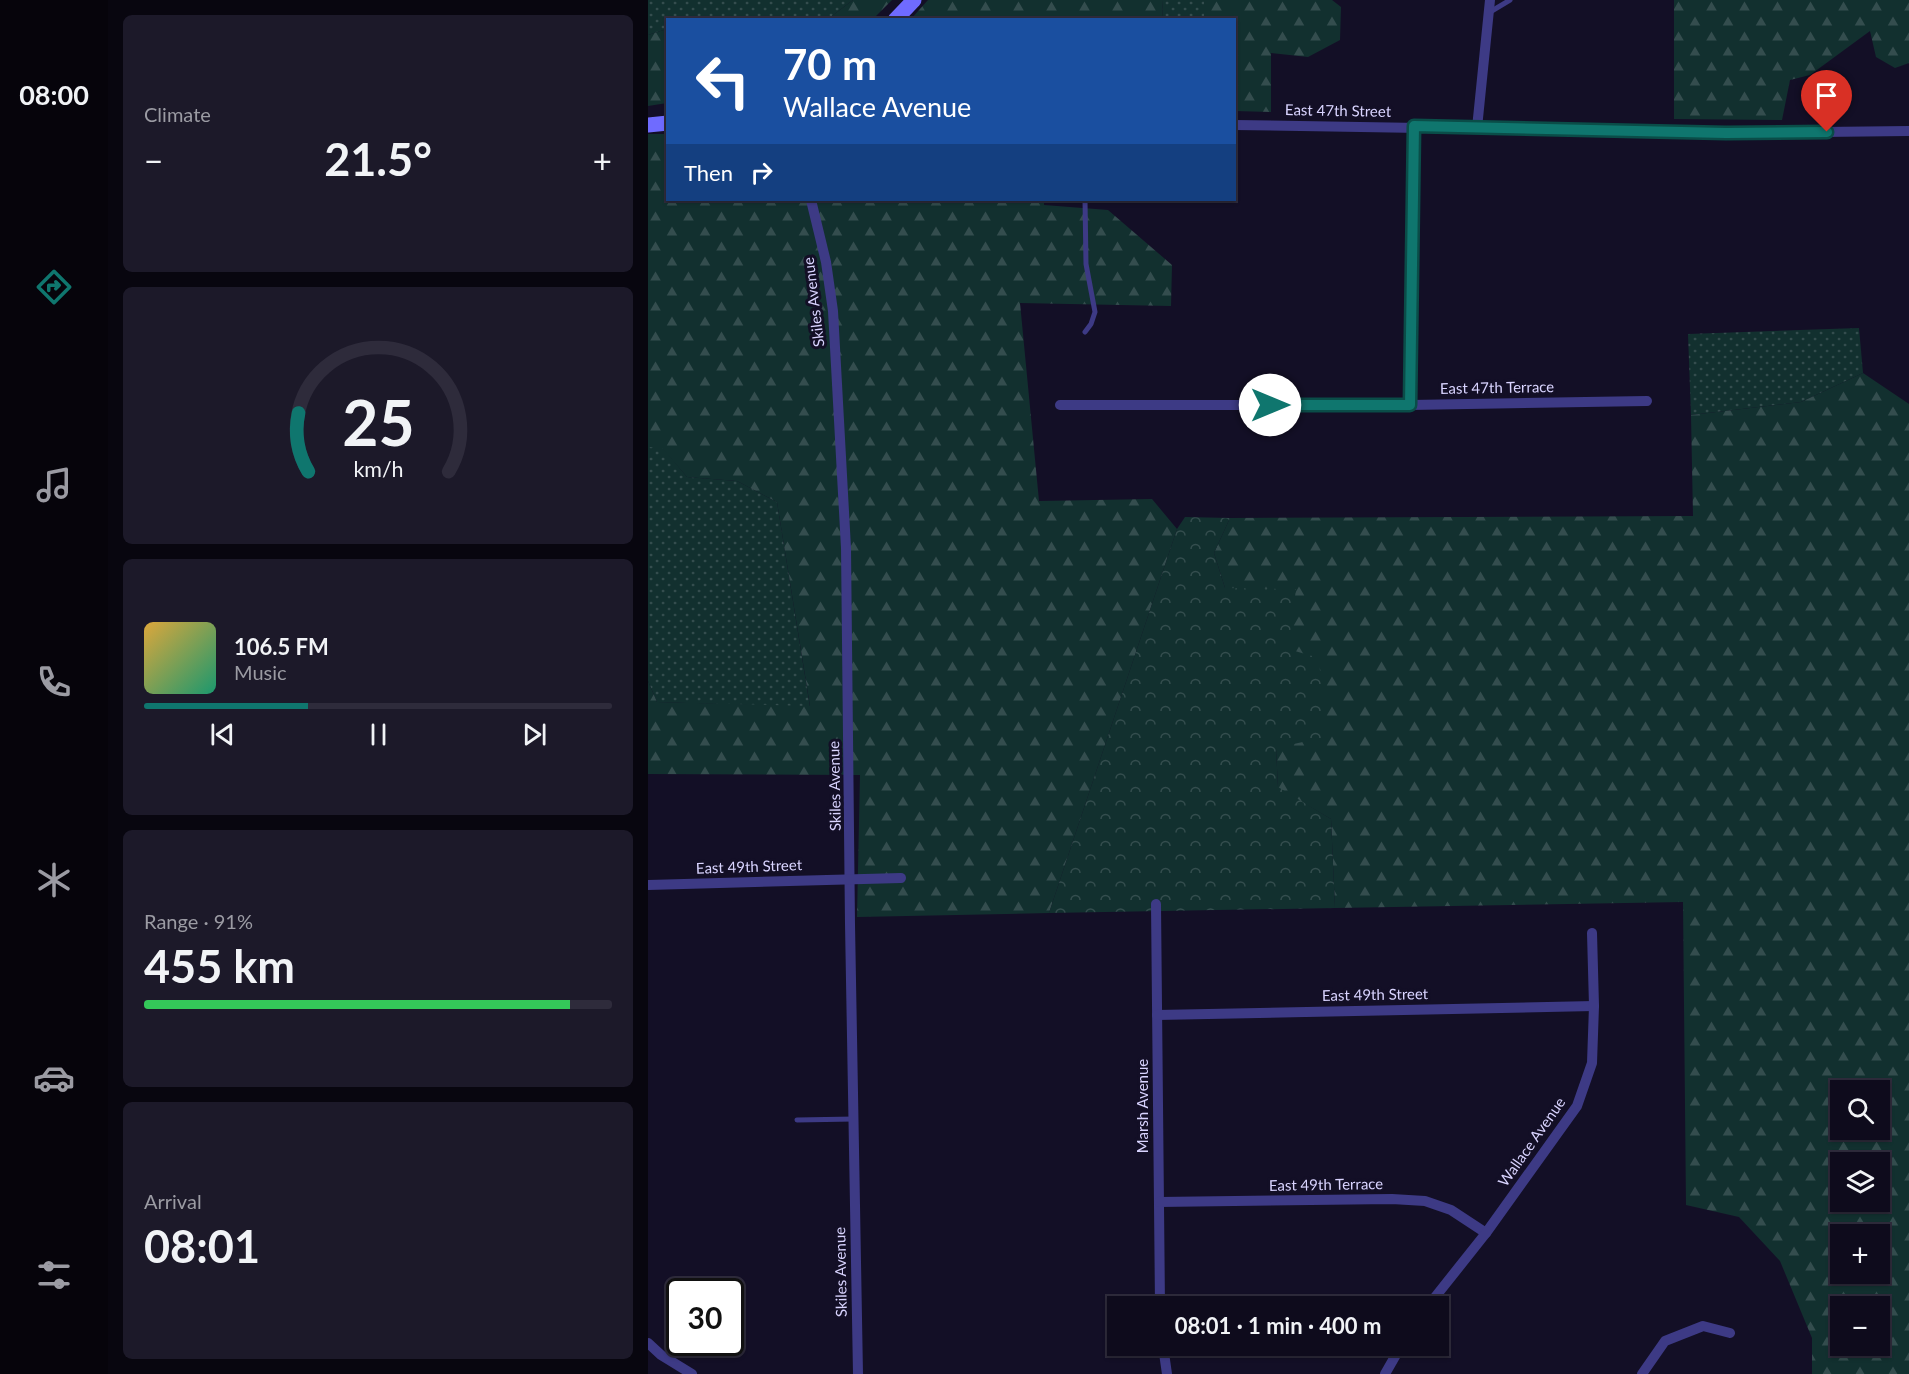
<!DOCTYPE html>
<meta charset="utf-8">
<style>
body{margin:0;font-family:Lato,sans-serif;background:#1c1929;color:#f1f3f6;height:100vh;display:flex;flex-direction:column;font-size:22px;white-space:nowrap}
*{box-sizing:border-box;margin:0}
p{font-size:20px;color:#9b9ba3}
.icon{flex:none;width:33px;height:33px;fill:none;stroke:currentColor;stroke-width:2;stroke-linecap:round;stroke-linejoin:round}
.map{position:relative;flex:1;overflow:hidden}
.drawer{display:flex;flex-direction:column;gap:15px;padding:15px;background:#08060f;width:540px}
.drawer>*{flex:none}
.guide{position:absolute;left:18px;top:18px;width:570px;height:183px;border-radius:0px;box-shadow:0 2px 4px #0004,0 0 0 2px #2e2b3b;background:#1a4fa0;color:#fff;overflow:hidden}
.tools{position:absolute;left:1182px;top:1080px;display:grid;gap:12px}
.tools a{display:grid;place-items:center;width:60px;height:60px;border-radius:0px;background:#0e0b1c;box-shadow:0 2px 4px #0004,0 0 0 2px #2e2b3b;font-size:30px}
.speed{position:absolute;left:18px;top:1278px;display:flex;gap:12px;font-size:30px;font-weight:700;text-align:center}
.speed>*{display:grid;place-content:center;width:78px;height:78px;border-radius:50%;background:#0e0b1c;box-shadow:0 2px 4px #0004,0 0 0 2px #2e2b3b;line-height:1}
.speed .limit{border:3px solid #111;border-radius:9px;background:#fff;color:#111}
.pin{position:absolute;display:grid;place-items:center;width:51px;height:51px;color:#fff;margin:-62px -26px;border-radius:50% 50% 50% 0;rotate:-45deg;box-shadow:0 0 6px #0007}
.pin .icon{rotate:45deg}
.me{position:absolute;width:66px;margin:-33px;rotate:90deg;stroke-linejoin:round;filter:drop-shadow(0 0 4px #0008)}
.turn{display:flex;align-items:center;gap:21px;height:126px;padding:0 18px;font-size:27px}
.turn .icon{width:78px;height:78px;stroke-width:2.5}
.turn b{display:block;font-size:42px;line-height:51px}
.then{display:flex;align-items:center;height:57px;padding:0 18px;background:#0003;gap:12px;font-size:22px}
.big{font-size:45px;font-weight:700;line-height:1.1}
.drawer .widget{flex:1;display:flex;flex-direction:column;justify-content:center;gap:9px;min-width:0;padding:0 21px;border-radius:9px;background:#1c1929}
.drawer .dial{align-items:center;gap:0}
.dial svg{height:156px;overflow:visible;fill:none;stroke:#2e2b3b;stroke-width:7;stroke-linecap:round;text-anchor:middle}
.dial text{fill:#f1f3f6;stroke:none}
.song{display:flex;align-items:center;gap:18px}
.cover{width:72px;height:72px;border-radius:9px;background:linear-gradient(135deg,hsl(40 70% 55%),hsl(160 70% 35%))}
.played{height:6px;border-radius:3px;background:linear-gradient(90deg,#0f766e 35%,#2e2b3b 35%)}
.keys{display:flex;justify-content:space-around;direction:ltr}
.heat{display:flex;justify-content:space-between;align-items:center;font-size:33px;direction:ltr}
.charge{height:9px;border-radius:4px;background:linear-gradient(90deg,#34c759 91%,#2e2b3b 0)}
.trip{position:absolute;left:459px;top:1296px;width:342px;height:60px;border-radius:0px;background:#0e0b1c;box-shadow:0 2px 4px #0004,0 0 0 2px #2e2b3b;font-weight:700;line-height:60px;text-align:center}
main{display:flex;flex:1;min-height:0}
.dock{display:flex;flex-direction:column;width:108px;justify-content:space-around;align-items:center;background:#06040b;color:#9b9ba3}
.dock .icon{width:42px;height:42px}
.dock .active{color:#0f766e}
.dock b{font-size:27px;color:#f1f3f6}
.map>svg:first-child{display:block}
.grass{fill:url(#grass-dots)}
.forest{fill:url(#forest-firs);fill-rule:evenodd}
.park{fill:url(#park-crowns)}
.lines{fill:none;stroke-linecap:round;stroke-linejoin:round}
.lane{stroke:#3d3a85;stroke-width:5}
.street{stroke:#3d3a85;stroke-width:10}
.secondary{stroke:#6f6bff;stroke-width:15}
.route-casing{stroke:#0a4d48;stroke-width:15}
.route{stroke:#0f766e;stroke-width:10}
.labels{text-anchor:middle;stroke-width:6;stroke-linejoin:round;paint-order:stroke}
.street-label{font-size:15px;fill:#d9d4ff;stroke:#130f26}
</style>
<main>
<nav class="dock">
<b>08:00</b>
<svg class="icon active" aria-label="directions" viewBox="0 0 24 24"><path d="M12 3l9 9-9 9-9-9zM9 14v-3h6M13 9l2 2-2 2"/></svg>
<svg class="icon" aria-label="music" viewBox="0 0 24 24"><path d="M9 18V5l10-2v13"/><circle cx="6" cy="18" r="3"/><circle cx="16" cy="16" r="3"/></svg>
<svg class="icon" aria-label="phone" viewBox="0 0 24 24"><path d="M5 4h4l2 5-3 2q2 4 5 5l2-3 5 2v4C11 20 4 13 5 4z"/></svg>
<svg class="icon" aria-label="climate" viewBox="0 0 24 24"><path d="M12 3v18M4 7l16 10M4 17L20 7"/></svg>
<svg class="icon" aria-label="car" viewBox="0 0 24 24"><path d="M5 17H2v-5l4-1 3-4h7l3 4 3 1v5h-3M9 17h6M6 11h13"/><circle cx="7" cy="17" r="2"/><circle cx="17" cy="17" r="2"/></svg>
<svg class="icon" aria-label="filters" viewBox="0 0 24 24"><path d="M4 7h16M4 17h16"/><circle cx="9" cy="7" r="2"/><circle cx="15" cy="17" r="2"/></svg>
</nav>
<section class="drawer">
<div class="widget"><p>Climate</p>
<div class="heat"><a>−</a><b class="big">21.5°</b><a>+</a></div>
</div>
<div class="widget dial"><svg viewBox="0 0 100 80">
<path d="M14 69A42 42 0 1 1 86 69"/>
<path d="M14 69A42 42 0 0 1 9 39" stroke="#0f766e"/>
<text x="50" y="56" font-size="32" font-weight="700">25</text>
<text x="50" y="72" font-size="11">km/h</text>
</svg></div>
<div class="widget">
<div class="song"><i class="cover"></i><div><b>106.5 FM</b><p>Music</p></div></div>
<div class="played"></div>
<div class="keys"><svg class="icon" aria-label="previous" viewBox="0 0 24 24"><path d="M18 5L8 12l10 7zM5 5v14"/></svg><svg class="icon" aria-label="pause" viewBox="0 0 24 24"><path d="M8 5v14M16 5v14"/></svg><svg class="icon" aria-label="next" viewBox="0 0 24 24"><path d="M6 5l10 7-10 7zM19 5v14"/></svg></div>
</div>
<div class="widget"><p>Range · 91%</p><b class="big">455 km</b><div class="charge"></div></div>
<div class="widget"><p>Arrival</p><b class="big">08:01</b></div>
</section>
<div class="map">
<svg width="1261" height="1374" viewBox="0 0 1261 1374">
<defs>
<pattern id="grass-dots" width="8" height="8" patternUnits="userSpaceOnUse" patternTransform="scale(1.5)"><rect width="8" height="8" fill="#12302f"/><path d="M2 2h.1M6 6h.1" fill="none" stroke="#344d4e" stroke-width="1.8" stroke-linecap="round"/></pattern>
<pattern id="forest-firs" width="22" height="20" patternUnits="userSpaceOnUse" patternTransform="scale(1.5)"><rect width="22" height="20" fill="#12302f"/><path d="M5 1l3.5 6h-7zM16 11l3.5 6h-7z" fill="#344d4e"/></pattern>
<pattern id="park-crowns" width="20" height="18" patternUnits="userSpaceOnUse" patternTransform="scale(1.5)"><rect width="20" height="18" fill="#12302f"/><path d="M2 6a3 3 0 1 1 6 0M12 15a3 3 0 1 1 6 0" fill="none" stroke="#344d4e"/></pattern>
</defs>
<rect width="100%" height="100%" fill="#130f26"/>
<g class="grass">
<polygon points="0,0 205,0 180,19 20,20 19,29 0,35"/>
<polygon points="515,0 556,0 556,19 514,20"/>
<polygon points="1211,328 1215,373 1153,402 1043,415 1040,334"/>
<polygon points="0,447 14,447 39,477 89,481 129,502 162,707 9,702 0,681"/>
</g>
<g class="forest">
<polygon points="205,0 244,0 225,19 180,19"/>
<polygon points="280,0 515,0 514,19 263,19"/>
<polygon points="556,0 684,0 693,7 692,40 660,57 623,53 623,112 587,111 586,20 556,19"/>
<polygon points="1026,0 1261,0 1261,63 1247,68 1228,57 1222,31 1162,75 1142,80 1134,120 1026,119"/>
<polygon points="19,29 19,103 0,106 0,35"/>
<polygon points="0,134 19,134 20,200 396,200 396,205 460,210 524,265 523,306 372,303 391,501 504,499 529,529 401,913 209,917 212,775 0,774 0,681 9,702 162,706 129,502 89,481 39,477 14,448 0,447"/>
<path d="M 1215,373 L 1261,404 L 1261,1374 L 1164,1374 L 1164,1338 L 1132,1261 L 1091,1217 L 1038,1205 L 1035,902 L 687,908 L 683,819 L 630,788 L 628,748 L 640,649 L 577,588 L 566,553 L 582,518 L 1045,516 L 1043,415 L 1153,402 ZM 1192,1090 L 1232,1090 L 1232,1130 L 1192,1130 ZM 1192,1162 L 1232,1162 L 1232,1202 L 1192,1202 ZM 1192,1234 L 1232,1234 L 1232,1274 L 1192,1274 ZM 1192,1306 L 1232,1306 L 1232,1346 L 1192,1346 Z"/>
</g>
<polygon class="park" points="537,517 582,518 566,553 577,588 648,589 640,649 671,658 677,737 628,748 630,787 683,819 687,908 401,913 529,529"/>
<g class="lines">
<g class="lane">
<polyline points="842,12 862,0"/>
<polyline points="437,200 438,264 447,312 443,324 437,332"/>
<polyline points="149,1120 206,1119"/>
</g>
<g class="street">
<polyline points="586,125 1078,133 1261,131"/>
<polyline points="829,128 842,0"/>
<polyline points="163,200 178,262 185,311 198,548 202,924 210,1374"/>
<polyline points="412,405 762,405 999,401"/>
<polyline points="762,405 766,126"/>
<polyline points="0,885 253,878"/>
<polyline points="508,904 512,1306"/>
<polyline points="509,1015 946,1006"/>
<polyline points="511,1202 744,1199 777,1201 803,1210 838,1233"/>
<polyline points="780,1306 838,1233 929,1106 944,1063 946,1006 944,933"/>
<polyline points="0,1343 13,1355 44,1374"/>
<polyline points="515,1346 519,1374"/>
<polyline points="737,1374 753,1346"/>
<polyline points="994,1374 1017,1341 1055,1326 1082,1333"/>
</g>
<g class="secondary">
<polyline points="247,20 266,0"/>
<polyline points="0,125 20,123"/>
</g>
</g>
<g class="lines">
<g class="route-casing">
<polyline id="route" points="622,405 762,405 766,126 1078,133 1179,132"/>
</g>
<use href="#route" class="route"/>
</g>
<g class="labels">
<g class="street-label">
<text transform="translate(690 111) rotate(1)" y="5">East 47th Street</text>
<text transform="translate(166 302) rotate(-97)" y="5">Skiles Avenue</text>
<text transform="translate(849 388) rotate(-1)" y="5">East 47th Terrace</text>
<text transform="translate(187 786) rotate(-91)" y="5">Skiles Avenue</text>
<text transform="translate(101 867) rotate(-2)" y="5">East 49th Street</text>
<text transform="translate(727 995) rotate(-1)" y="5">East 49th Street</text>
<text transform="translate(495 1106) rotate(-90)" y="5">Marsh Avenue</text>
<text transform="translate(884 1142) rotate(-55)" y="5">Wallace Avenue</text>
<text transform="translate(678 1185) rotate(-1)" y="5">East 49th Terrace</text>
<text transform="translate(193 1272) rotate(-91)" y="5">Skiles Avenue</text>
</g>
</g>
</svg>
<div class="tools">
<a><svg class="icon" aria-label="search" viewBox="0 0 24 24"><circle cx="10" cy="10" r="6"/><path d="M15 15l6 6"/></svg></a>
<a><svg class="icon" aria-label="layers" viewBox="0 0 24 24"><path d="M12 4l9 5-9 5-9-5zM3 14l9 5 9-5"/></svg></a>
<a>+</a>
<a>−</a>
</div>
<div class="speed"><div class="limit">30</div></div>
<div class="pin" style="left:1179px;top:132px;background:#d93025"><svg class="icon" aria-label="arrive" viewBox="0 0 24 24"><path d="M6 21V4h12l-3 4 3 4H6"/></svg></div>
<svg class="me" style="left:622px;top:405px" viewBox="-20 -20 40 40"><circle r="19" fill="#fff"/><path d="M0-13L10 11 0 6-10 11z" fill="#0f766e"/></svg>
<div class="trip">08:01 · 1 min · 400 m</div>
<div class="guide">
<div class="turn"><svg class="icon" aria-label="left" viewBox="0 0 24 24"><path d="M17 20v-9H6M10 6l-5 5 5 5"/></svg><div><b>70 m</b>Wallace Avenue</div></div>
<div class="then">Then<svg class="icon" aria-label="right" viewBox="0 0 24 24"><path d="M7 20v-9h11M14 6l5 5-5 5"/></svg></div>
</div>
</div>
</main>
